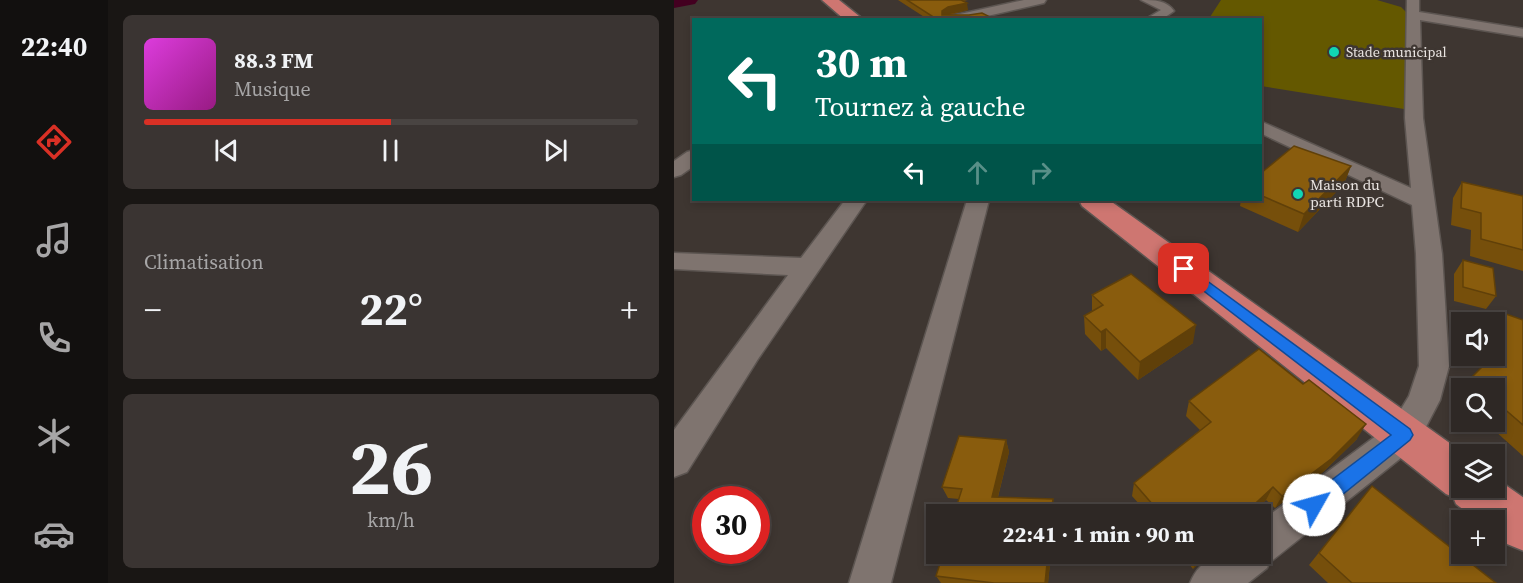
<!DOCTYPE html>
<html lang="fr">
<meta charset="utf-8">
<style>
body{margin:0;font-family:"Source Serif 4",serif;background:#3a3432;color:#f1f3f6;height:100vh;display:flex;flex-direction:column;font-size:22px;white-space:nowrap}
*{box-sizing:border-box;margin:0}
p{font-size:20px;color:#a7a6a7}
.icon{flex:none;width:33px;height:33px;fill:none;stroke:currentColor;stroke-width:2;stroke-linecap:round;stroke-linejoin:round}
.map{position:relative;flex:1;overflow:hidden}
.drawer{display:flex;flex-direction:column;gap:15px;padding:15px;background:#191614;width:566px}
.drawer>*{flex:none}
.top-card{position:absolute;left:18px;top:18px;width:570px;height:183px;border-radius:0px;box-shadow:0 3px 9px #0003,0 0 0 2px #494442;background:#00695c;color:#fff;overflow:hidden}
.fabs{position:absolute;left:777px;top:312px;display:grid;gap:12px}
.fabs a{display:grid;place-items:center;width:54px;height:54px;border-radius:0px;background:#2e2825;box-shadow:0 3px 9px #0003,0 0 0 2px #494442;font-size:30px}
.speed{position:absolute;left:18px;top:486px;display:flex;gap:12px;font-size:30px;font-weight:700;text-align:center}
.speed>*{display:grid;place-content:center;width:78px;height:78px;border-radius:50%;background:#2e2825;box-shadow:0 3px 9px #0003,0 0 0 2px #494442;line-height:1}
.speed .limit{border:9px solid #d22;background:#fff;color:#111}
.pin{position:absolute;display:grid;place-items:center;width:51px;height:51px;color:#fff;margin:-26px;border-radius:12px;box-shadow:0 3px 9px #0006}
.me{position:absolute;width:66px;margin:-33px;rotate:52deg;stroke-linejoin:round;filter:drop-shadow(0 0 4px #0008)}
.turn{display:flex;align-items:center;gap:21px;height:126px;padding:0 24px;font-size:27px}
.turn .icon{width:78px;height:78px;stroke-width:2.5}
.turn b{display:block;font-size:42px;line-height:51px}
.lanes{display:flex;align-items:center;height:57px;padding:0 24px;background:#0003;justify-content:center;gap:30px;direction:ltr}
.lanes .off{opacity:.35}
.big{font-size:45px;font-weight:700;line-height:1.1}
.drawer .tile{flex:1;display:flex;flex-direction:column;justify-content:center;gap:9px;min-width:0;padding:0 21px;border-radius:9px;background:#3a3432}
.drawer .dial{align-items:center;gap:0}
.dial b{font-size:78px;line-height:1}
.song{display:flex;align-items:center;gap:18px}
.cover{width:72px;height:72px;border-radius:9px;background:linear-gradient(135deg,hsl(300 70% 55%),hsl(310 70% 35%))}
.played{height:6px;border-radius:3px;background:linear-gradient(90deg,#d93025 50%,#494442 50%)}
.keys{display:flex;justify-content:space-around;direction:ltr}
.heat{display:flex;justify-content:space-between;align-items:center;font-size:33px;direction:ltr}
.trip{position:absolute;left:252px;top:504px;width:345px;height:60px;border-radius:0px;background:#2e2825;box-shadow:0 3px 9px #0003,0 0 0 2px #494442;font-weight:700;line-height:60px;text-align:center}
main{display:flex;flex:1;min-height:0}
.dock{display:flex;flex-direction:column;width:108px;justify-content:space-around;align-items:center;background:#12100f;color:#a7a6a7}
.dock .icon{width:42px;height:42px}
.dock .current{color:#d93025}
.dock b{font-size:27px;color:#f1f3f6}
.map>svg:first-child{display:block}
.green{fill:#645800}
.lines{fill:none;stroke-linecap:round;stroke-linejoin:round}
.river{fill:#430020;fill-rule:evenodd}
.minor-casing{stroke:#5c5551;stroke-width:3}
.highway-casing{stroke:#5c5551;stroke-width:3}
.minor{fill:#7f746f;fill-rule:evenodd}
.highway{fill:#ce7671;fill-rule:evenodd}
.wall{fill:#764f0b}
.shaded-wall{fill:#604009}
.building{fill:#895c0d;stroke:#604009;stroke-width:1.5}
.route{fill:#1a73e8;stroke:#114b97;stroke-width:1.5}
.poi-dot{fill:#11d5b4;stroke:#3e3631;stroke-width:2}
.labels{text-anchor:middle;stroke-width:5;stroke-linejoin:round;paint-order:stroke}
.far-poi-label{font-size:14px;fill:#e9e4e1;stroke:#3e3631;text-anchor:start}
.poi-label{font-size:15px;fill:#e9e4e1;stroke:#3e3631;text-anchor:start}
</style>
<main>
<nav class="dock">
<b>22:40</b>
<svg class="icon current" aria-label="directions" viewBox="0 0 24 24"><path d="M12 3l9 9-9 9-9-9zM9 14v-3h6M13 9l2 2-2 2"/></svg>
<svg class="icon" aria-label="music" viewBox="0 0 24 24"><path d="M9 18V5l10-2v13"/><circle cx="6" cy="18" r="3"/><circle cx="16" cy="16" r="3"/></svg>
<svg class="icon" aria-label="phone" viewBox="0 0 24 24"><path d="M5 4h4l2 5-3 2q2 4 5 5l2-3 5 2v4C11 20 4 13 5 4z"/></svg>
<svg class="icon" aria-label="climate" viewBox="0 0 24 24"><path d="M12 3v18M4 7l16 10M4 17L20 7"/></svg>
<svg class="icon" aria-label="car" viewBox="0 0 24 24"><path d="M5 17H2v-5l4-1 3-4h7l3 4 3 1v5h-3M9 17h6M6 11h13"/><circle cx="7" cy="17" r="2"/><circle cx="17" cy="17" r="2"/></svg>
</nav>
<section class="drawer">
<div class="tile">
<div class="song"><i class="cover"></i><div><b>88.3 FM</b><p>Musique</p></div></div>
<div class="played"></div>
<div class="keys"><svg class="icon" aria-label="previous" viewBox="0 0 24 24"><path d="M18 5L8 12l10 7zM5 5v14"/></svg><svg class="icon" aria-label="pause" viewBox="0 0 24 24"><path d="M8 5v14M16 5v14"/></svg><svg class="icon" aria-label="next" viewBox="0 0 24 24"><path d="M6 5l10 7-10 7zM19 5v14"/></svg></div>
</div>
<div class="tile"><p>Climatisation</p>
<div class="heat"><a>−</a><b class="big">22°</b><a>+</a></div>
</div>
<div class="tile dial"><b>26</b><p>km/h</p></div>
</section>
<div class="map">
<svg width="850" height="583" viewBox="0 0 850 583">
<rect width="100%" height="100%" fill="#3e3631"/>
<polygon class="green" points="547,0 703,0 727,7 735,15 730,109 587,86 586,20 534,20"/>
<g class="lines">
<polygon class="river" points="0,0 24,0 21,4 0,8"/>
<g class="minor-casing">
<g id="minor">
<polygon points="350,0 372,0 370,3 296,20 271,20 277,16"/>
<path d="M 467,0 C 481,0 492,0 500,11 L 487,20 L 470,20 L 487,10 Z"/>
<path d="M 733,0 L 745,0 L 745,12 L 850,29 L 850,37 L 746,20 L 749,118 L 768,254 L 775,366 L 766,400 L 742,446 L 595,563 L 593,568 L 574,583 L 516,583 C 530,550 555,554 586,554 L 586,522 L 718,424 L 735,396 L 745,366 L 742,254 L 738,205 L 586,133 L 586,121 L 737,188 L 731,118 Z"/>
<polygon points="20,150 20,166 7,175 0,177 0,161 13,152"/>
<polygon points="171,200 193,200 84,359 13,472 0,477 0,430 114,275 0,269 0,253 127,258"/>
<polygon points="293,200 315,200 217,583 175,583"/>
</g>
</g>
<g class="highway-casing">
<g id="highway">
<polygon points="148,0 165,0 190,20 171,20"/>
<polygon points="405,200 435,200 791,454 788,454 788,488 820,488 820,477 850,498 850,551 833,544 820,534 820,520 803,520 782,504 779,497 772,494 408,206"/>
</g>
</g>
<use href="#minor" class="minor"/>
<use href="#highway" class="highway"/>
</g>
<g class="wall">
<polygon points="224,0 294,0 289,1 294,10 275,15 314,16 314,20 255,20"/>
<polygon points="677,166 670,184 624,232 566,206 567,200 586,200 586,174"/>
<polygon points="788,182 849,196 849,271 796,256 797,230 777,225 779,198"/>
<polygon points="789,260 822,296 812,309 780,301 780,274"/>
<polygon points="418,295 519,343 464,380 432,348 427,351 411,334 410,316 418,311"/>
<polygon points="832,314 849,320 849,456 811,422 820,422 820,388 788,388 811,364 813,356 820,356 820,328"/>
<polygon points="788,389 788,400 782,395"/>
<polygon points="515,401 683,439 649,472 601,508 592,500 577,514 474,514 458,496 460,483 526,430 512,416"/>
<polygon points="332,440 335,452 324,497 379,499 380,514 280,514 285,499 274,498 268,487"/>
<polygon points="698,486 822,583 654,583 635,565"/>
<polygon points="269,554 377,554 374,583 267,583 262,576"/>
<polygon points="507,554 535,554 519,569"/>
</g>
<g class="shaded-wall">
<polygon points="293,3 294,10 276,14 270,18 268,15 268,11 274,7"/>
<polygon points="314,16 314,20 297,20"/>
<polygon points="677,166 670,184 624,232 630,214"/>
<polygon points="522,325 519,343 464,380 466,362"/>
<polygon points="432,329 432,348 427,351 427,332"/>
<polygon points="692,424 683,439 649,472 601,508 608,496"/>
<polygon points="332,440 335,452 321,508 318,497"/>
<polygon points="599,487 592,500 577,514 570,514"/>
<polygon points="379,499 380,514 377,514"/>
<polygon points="374,554 377,554 374,583 371,583"/>
<polygon points="528,554 535,554 519,569 524,558"/>
</g>
<g class="building">
<polygon points="233,0 287,0 293,3 274,7 268,11 268,15 295,15 308,13 314,16 297,20 264,20"/>
<polygon points="620,146 677,166 630,214 586,195 586,174"/>
<polygon points="788,182 849,196 849,250 807,239 807,213 787,208"/>
<polygon points="789,260 819,268 822,296 789,287"/>
<polygon points="457,274 522,325 466,362 432,329 427,332 410,316 429,305 418,295"/>
<polygon points="832,314 849,320 849,425 820,400 820,388 807,388 796,379 819,356 820,356 820,354 824,350"/>
<polygon points="585,349 629,384 635,380 692,424 657,459 608,496 599,487 570,514 487,514 460,483 537,422 515,401"/>
<polygon points="285,436 332,440 318,497 379,499 377,514 280,514 288,489 268,487"/>
<polygon points="698,486 822,583 678,583 645,553"/>
<polygon points="269,554 374,554 371,583 320,583 262,576"/>
<polygon points="520,554 528,554 524,558"/>
</g>
<polygon class="route" points="510,264 736,429 739,435 736,440 647,512 640,515 634,512 631,505 634,498 717,435 505,272 503,269"/>
<g class="poi-dot">
<circle cx="660" cy="52" r="6"/>
<circle cx="624" cy="194" r="6"/>
</g>
<g class="labels">
<g class="far-poi-label">
<text x="672" y="57">Stade municipal</text>
</g>
<g class="poi-label">
<text x="636" y="190">Maison du<tspan x="636" dy="17">parti RDPC</tspan></text>
</g>
</g>
</svg>
<div class="fabs">
<a><svg class="icon" aria-label="sound" viewBox="0 0 24 24"><path d="M4 9h4l5-4v14l-5-4H4zM17 9q2 3 0 6"/></svg></a>
<a><svg class="icon" aria-label="search" viewBox="0 0 24 24"><circle cx="10" cy="10" r="6"/><path d="M15 15l6 6"/></svg></a>
<a><svg class="icon" aria-label="layers" viewBox="0 0 24 24"><path d="M12 4l9 5-9 5-9-5zM3 14l9 5 9-5"/></svg></a>
<a>+</a>
</div>
<div class="speed"><div class="limit">30</div></div>
<div class="pin" style="left:510px;top:269px;background:#d93025"><svg class="icon" aria-label="arrive" viewBox="0 0 24 24"><path d="M6 21V4h12l-3 4 3 4H6"/></svg></div>
<svg class="me" style="left:640px;top:505px" viewBox="-20 -20 40 40"><circle r="19" fill="#fff"/><path d="M0-13L10 11 0 6-10 11z" fill="#1a73e8"/></svg>
<div class="trip">22:41 · 1 min · 90 m</div>
<div class="top-card">
<div class="turn"><svg class="icon" aria-label="left" viewBox="0 0 24 24"><path d="M17 20v-9H6M10 6l-5 5 5 5"/></svg><div><b>30 m</b>Tournez à gauche</div></div>
<div class="lanes"><svg class="icon" aria-label="left" viewBox="0 0 24 24"><path d="M17 20v-9H6M10 6l-5 5 5 5"/></svg><svg class="icon off" aria-label="ahead" viewBox="0 0 24 24"><path d="M12 20V5M6 11l6-6 6 6"/></svg><svg class="icon off" aria-label="right" viewBox="0 0 24 24"><path d="M7 20v-9h11M14 6l5 5-5 5"/></svg></div>
</div>
</div>
</main>
